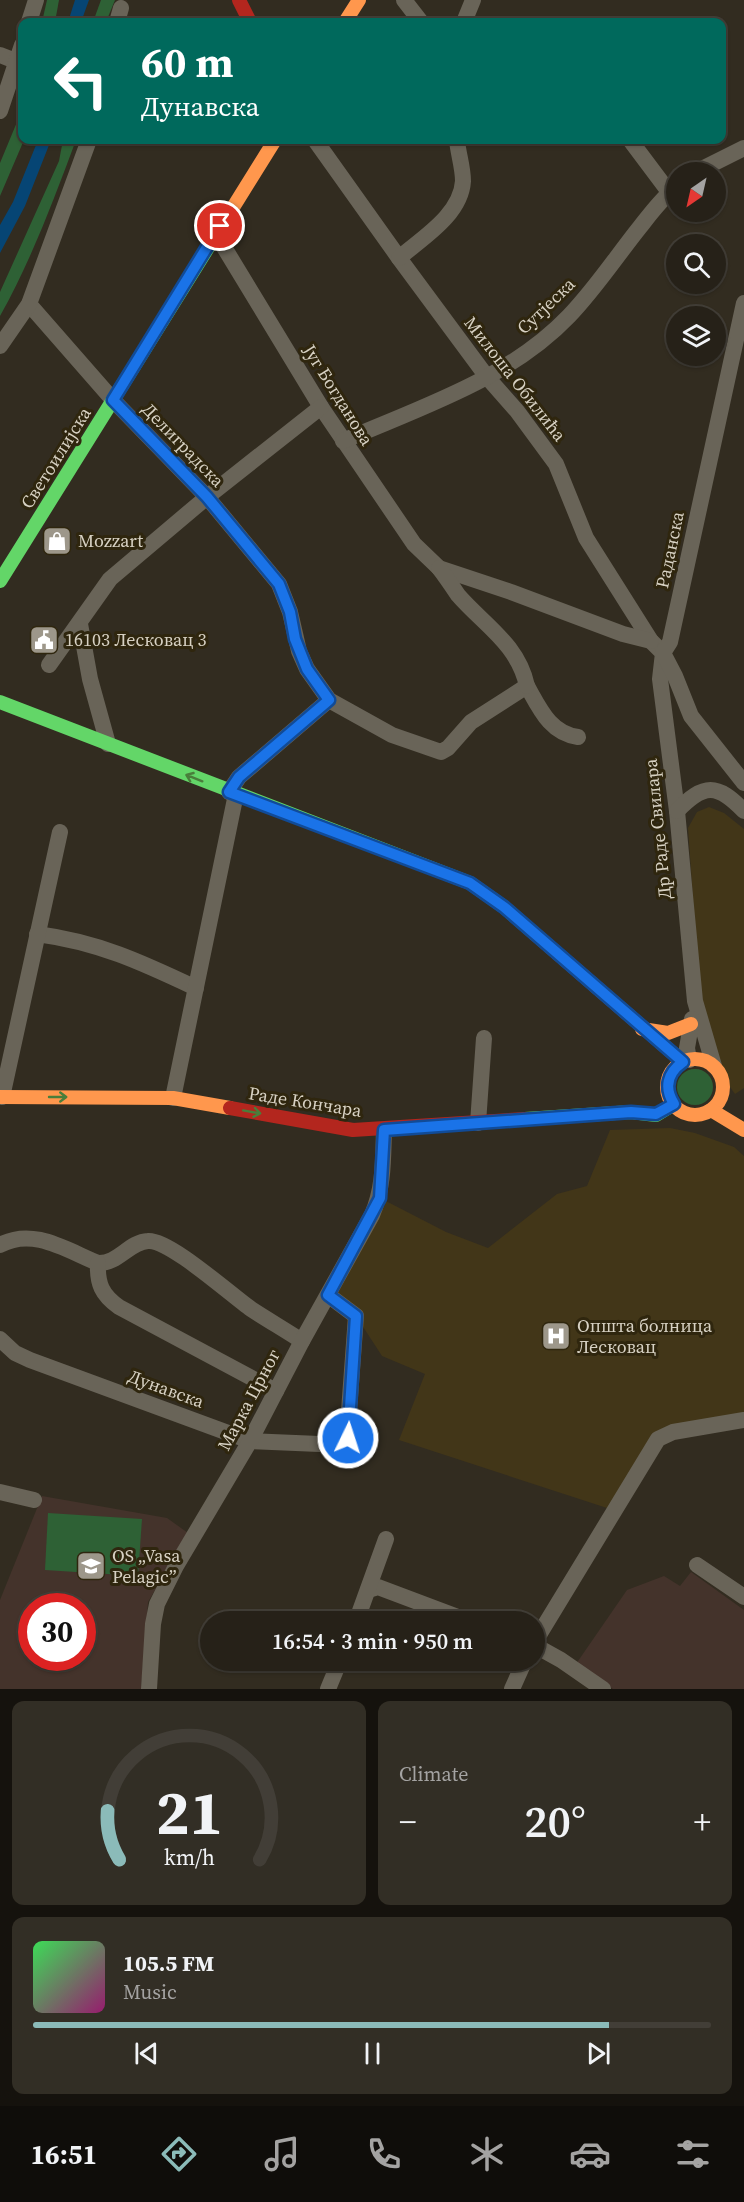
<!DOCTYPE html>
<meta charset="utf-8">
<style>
body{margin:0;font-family:"Source Serif 4",serif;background:#322e25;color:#f1f3f6;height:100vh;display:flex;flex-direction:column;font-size:22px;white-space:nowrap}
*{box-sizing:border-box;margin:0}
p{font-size:20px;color:#a4a3a2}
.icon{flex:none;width:33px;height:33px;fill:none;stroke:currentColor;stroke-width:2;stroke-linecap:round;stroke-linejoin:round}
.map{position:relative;height:1689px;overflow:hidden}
.side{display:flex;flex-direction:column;gap:12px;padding:12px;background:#15120d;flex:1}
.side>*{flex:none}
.hud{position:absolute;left:18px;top:18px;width:708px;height:126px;border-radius:12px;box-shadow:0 2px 4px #0004,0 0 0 2px #423e37;background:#00695c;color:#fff;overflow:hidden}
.needle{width:39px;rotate:214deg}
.tools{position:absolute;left:666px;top:162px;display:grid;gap:12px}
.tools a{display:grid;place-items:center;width:60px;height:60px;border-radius:50%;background:#262118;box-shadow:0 2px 4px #0004,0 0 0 2px #423e37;font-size:30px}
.speed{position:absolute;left:18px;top:1593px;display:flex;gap:12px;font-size:30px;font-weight:700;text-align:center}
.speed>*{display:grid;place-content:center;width:78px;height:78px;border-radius:50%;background:#262118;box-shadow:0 2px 4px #0004,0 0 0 2px #423e37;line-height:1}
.speed .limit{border:9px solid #d22;background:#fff;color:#111}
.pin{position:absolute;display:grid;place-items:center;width:51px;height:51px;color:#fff;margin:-26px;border:3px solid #fff;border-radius:50%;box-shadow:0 2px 6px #0007}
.me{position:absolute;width:66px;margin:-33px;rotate:4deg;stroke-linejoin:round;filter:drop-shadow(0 0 4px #0008)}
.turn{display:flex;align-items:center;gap:21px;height:126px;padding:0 24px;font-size:27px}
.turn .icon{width:78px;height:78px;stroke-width:2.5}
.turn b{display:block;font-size:42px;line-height:51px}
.big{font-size:45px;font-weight:600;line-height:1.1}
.side .tile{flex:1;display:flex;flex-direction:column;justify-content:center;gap:9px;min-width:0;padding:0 21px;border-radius:12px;background:#322e25}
.side .dial{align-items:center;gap:0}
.dial svg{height:156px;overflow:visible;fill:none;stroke:#423e37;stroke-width:7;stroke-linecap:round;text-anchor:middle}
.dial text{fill:#f1f3f6;stroke:none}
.song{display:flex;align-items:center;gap:18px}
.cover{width:72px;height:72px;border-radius:9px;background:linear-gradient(135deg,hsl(130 70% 55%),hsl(320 70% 35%))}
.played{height:6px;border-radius:3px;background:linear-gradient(90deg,#8bbbb9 85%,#423e37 85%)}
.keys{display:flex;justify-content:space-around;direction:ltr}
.heat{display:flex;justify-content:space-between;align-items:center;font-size:33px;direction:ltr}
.side .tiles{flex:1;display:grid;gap:12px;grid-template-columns:1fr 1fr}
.tile:last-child{grid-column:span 2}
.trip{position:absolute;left:200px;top:1611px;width:345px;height:60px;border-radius:30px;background:#262118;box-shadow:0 2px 4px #0004,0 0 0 2px #423e37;font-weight:600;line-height:60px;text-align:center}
.dock{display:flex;height:96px;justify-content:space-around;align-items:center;background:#0f0d0a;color:#a4a3a2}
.dock .icon{width:42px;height:42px}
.dock .on{color:#8bbbb9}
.dock b{font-size:27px;color:#f1f3f6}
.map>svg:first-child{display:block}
.built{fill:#423618}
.education{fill:#44332b;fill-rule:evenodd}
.green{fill:#2e6135}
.water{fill:#064574}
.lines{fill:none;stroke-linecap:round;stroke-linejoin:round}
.street{stroke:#696458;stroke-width:16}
.fast{stroke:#63d668;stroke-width:14}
.slow{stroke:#ff974d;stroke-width:14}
.jam{stroke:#b3261e;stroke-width:14}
.oneway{stroke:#497e3b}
.route-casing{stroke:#114b97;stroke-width:15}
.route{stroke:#1a73e8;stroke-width:10}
.labels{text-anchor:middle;stroke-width:6;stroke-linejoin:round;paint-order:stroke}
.street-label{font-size:18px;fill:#d7d1c3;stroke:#2f260e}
.poi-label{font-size:18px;fill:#d7d1c3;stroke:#2f260e;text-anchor:start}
</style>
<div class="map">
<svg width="744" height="1689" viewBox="0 0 744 1689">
<rect width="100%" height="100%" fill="#322c20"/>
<g class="built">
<polygon points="709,807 724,813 744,829 744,1088 735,1094 712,1062 700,998 688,828 697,812"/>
<polygon points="670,1128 695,1133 734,1147 744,1156 744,1416 671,1435 607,1508 399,1440 425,1374 382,1356 356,1316 328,1295 380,1198 446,1232 488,1248 557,1194 587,1186 610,1130"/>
</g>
<g class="education">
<path d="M 42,1496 L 167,1518 L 188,1533 L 148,1602 L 141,1689 L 0,1689 L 0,1600 ZM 32,1606 L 82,1606 L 82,1658 L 32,1658 Z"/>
<polygon points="691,1572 744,1610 744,1689 613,1689 576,1664 627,1590 664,1576 680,1586"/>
</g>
<g class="green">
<polygon points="47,0 59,0 55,22 42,22"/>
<polygon points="101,0 115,0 106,22 93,22"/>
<polygon points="22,110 22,140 24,140 0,196 0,163"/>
<path d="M 63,140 L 76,140 C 54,199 31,261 0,316 L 0,292 L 59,161 Z"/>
<circle cx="695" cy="1087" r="18"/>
<polygon points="48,1513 142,1519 138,1576 45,1570"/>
</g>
<g class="water">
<polygon points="75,0 89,0 81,22 68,22"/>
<polygon points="38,140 51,140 25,206 0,253 0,225 13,202"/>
</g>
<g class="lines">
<g class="street">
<polyline points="404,0 421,22"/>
<polyline points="29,22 36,0"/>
<polyline points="117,22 121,8"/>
<polyline points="464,22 473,0"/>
<polyline points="0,55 18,62"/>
<polyline points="0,111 22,45"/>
<polyline points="315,140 399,258 487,377 517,411 556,464 586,538 651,641 663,653 660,679 677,811 695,1001 714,1066"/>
<polyline points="630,140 669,192"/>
<polyline points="696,172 744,148"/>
<polyline points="216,234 321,407 414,544 439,568 511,592 623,634 651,641"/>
<path d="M 399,258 C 422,238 461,215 463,181 C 463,167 458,153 457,140"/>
<polyline points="744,303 670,642 663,653 675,676 691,716 744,783"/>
<path d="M 29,304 L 113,400 L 207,497 L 279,584 L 290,612 L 299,651 L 307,669 L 329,700 L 392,735 L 441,752 L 448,748 L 471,722 L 527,686 C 540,709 550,733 578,737"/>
<polyline points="0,346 29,304 89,140"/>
<path d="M 343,441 C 421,407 509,379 569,316 C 595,289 616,257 640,227 C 651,213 662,198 676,187"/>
<path d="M 439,568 C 446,577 452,586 458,595 C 484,625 518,644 527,686"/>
<polyline points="80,624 90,679 108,744"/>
<polyline points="49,665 110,579 207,497 321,407"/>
<polyline points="229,792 239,777 329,700"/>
<path d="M 677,811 C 704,783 717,783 744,811"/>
<path d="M 37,934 C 98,942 141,962 196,988"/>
<polyline points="689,1060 687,1048 692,1019"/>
<polyline points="2,1097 60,832"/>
<polyline points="173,1098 236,794"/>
<polyline points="478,1123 484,1038"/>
<path d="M 0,1245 C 33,1227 66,1250 98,1263 C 118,1264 129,1242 148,1241 C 169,1239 231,1295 251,1309 C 268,1320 285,1330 302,1341"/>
<path d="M 98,1263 C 97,1284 102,1295 119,1307 L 276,1391"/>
<polyline points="0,1339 15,1353 30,1360 250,1441 343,1445 347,1438 356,1316 328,1295"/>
<polyline points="0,1492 34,1500"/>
<polyline points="697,1565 744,1597"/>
<polyline points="368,1590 378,1587 471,1622"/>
<polyline points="356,1622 386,1539"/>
<polyline points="534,1643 658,1439 673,1432 744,1420"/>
<polyline points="534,1645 561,1660 603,1689"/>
<path d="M 149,1689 L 153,1624 L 157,1604 L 176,1566 L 250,1441 L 302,1341 L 372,1215 C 384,1187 383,1159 384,1130"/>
<polyline points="328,1689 340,1660"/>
<polyline points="512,1689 525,1660"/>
</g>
<g class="fast">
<polyline points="0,581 219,230"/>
<polyline points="0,702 470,883 504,907 535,934"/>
<polyline points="525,1119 631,1112 656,1115 674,1104"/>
</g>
<g class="slow">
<polyline points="345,22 359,0"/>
<polyline points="219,230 275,140"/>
<polyline points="535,934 683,1062"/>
<polyline points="642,1029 668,1033 691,1024"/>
<circle cx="695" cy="1087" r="28"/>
<polyline points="0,1097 173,1098 230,1108"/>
<polyline points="711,1110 744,1130"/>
</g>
<g class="jam">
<polyline points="239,0 250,22"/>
<polyline points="230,1108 353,1130 525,1119"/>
</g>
</g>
<defs><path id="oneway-shaft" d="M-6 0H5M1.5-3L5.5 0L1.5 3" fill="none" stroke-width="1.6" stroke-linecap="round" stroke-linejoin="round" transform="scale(1.5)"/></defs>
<g class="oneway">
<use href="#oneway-shaft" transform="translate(194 778) rotate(-158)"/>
<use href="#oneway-shaft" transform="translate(58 1097)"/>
<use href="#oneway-shaft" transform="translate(252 1112) rotate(10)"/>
</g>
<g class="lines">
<g class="route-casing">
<path id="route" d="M 220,226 L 113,400 L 207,497 L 279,584 L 290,612 L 295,639 L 307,669 L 329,700 L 239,777 L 229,792 L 470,883 L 504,907 L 683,1062 C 667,1073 664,1088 674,1104 L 656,1114 L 631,1112 L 384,1130 L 380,1198 L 328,1295 L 356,1316 L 348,1438"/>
</g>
<use href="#route" class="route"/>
</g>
<defs>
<g id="shop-square" transform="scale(1.5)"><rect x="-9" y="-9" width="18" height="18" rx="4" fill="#9d978a" stroke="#2f260e"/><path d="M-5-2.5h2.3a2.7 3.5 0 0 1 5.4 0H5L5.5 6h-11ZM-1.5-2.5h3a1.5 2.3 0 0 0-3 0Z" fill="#fff"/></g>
<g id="civic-square" transform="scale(1.5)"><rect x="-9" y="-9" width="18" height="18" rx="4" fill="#9d978a" stroke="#2f260e"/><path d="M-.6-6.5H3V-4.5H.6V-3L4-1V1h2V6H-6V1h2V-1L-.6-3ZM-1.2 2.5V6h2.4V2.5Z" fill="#fff"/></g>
<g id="hospital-square" transform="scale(1.5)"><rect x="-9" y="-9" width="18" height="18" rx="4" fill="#9d978a" stroke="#2f260e"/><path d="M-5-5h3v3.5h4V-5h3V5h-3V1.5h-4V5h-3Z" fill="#fff"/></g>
<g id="school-square" transform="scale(1.5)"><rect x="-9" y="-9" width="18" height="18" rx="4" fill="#9d978a" stroke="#2f260e"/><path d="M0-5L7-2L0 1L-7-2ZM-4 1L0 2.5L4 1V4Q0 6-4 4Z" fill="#fff"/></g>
</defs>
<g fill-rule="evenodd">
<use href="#shop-square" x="57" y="541"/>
<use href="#civic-square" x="44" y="640"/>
<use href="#hospital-square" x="556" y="1336"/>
<use href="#school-square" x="91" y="1566"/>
</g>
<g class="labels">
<g class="street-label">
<text transform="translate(546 306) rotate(-44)" y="6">Сутјеска</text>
<text transform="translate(515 379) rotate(52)" y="6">Милоша Обилића</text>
<text transform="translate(338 395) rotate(58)" y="6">Југ Богданова</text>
<text transform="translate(183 445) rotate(46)" y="6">Делиградска</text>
<text transform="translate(56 458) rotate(-58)" y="6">Светоилијска</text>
<text transform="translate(670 550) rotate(-78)" y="6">Раданска</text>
<text transform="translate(658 829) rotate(-96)" y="6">Др Раде Свилара</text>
<text transform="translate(305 1102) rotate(9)" y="6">Раде Кончара</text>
<text transform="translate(166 1389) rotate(20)" y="6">Дунавска</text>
<text transform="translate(249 1400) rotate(-62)" y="6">Марка Црног</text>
</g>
<g class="poi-label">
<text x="78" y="547">Mozzart</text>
<text x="65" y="646">16103 Лесковац 3</text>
<text x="577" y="1332">Општа болница<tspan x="577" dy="21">Лесковац</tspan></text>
<text x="112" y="1562">OS „Vasa<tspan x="112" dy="21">Pelagic”</tspan></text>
</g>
</g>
</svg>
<div class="tools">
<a><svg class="needle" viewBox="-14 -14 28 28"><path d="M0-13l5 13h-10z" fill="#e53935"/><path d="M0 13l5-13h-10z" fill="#a4a3a2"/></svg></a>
<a><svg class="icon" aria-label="search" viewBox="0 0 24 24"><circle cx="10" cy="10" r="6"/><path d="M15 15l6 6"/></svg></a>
<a><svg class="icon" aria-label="layers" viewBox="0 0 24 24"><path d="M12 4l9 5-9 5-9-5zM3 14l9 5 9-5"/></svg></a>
</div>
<div class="speed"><div class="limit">30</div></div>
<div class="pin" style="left:220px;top:226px;background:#d93025"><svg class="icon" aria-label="arrive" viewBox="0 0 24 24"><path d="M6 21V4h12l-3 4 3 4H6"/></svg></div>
<svg class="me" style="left:348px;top:1438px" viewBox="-20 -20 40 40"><circle r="17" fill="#1a73e8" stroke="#fff" stroke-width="3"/><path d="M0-11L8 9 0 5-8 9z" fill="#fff"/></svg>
<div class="trip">16:54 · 3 min · 950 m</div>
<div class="hud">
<div class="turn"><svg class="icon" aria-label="left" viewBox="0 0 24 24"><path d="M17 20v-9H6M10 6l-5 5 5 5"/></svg><div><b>60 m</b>Дунавска</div></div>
</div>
</div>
<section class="side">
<div class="tiles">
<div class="tile dial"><svg viewBox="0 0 100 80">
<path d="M14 69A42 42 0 1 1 86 69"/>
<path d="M14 69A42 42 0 0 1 8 44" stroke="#8bbbb9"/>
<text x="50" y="56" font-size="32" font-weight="700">21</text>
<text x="50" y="72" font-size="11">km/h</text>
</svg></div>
<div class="tile"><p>Climate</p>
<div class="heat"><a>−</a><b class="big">20°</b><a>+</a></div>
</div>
<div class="tile">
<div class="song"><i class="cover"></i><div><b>105.5 FM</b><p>Music</p></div></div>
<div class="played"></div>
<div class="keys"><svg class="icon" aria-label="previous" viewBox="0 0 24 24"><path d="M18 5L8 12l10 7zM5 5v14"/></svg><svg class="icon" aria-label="pause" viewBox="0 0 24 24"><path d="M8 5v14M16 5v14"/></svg><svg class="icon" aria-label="next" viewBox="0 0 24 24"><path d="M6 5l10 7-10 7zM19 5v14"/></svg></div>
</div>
</div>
</section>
<nav class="dock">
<b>16:51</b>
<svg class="icon on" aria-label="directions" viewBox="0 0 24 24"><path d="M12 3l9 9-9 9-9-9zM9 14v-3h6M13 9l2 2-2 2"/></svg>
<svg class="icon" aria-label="music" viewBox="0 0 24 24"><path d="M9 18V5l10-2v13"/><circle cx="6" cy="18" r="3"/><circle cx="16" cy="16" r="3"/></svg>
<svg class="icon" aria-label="phone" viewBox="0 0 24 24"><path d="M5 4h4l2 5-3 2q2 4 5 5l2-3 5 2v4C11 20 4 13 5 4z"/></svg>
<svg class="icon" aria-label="climate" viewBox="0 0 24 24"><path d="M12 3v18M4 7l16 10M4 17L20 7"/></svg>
<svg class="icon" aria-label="car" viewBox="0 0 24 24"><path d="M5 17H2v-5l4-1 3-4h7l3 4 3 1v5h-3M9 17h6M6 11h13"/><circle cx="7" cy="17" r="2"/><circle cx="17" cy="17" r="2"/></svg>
<svg class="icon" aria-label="filters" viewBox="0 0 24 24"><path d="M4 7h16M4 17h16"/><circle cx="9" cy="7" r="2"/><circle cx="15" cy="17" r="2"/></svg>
</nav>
